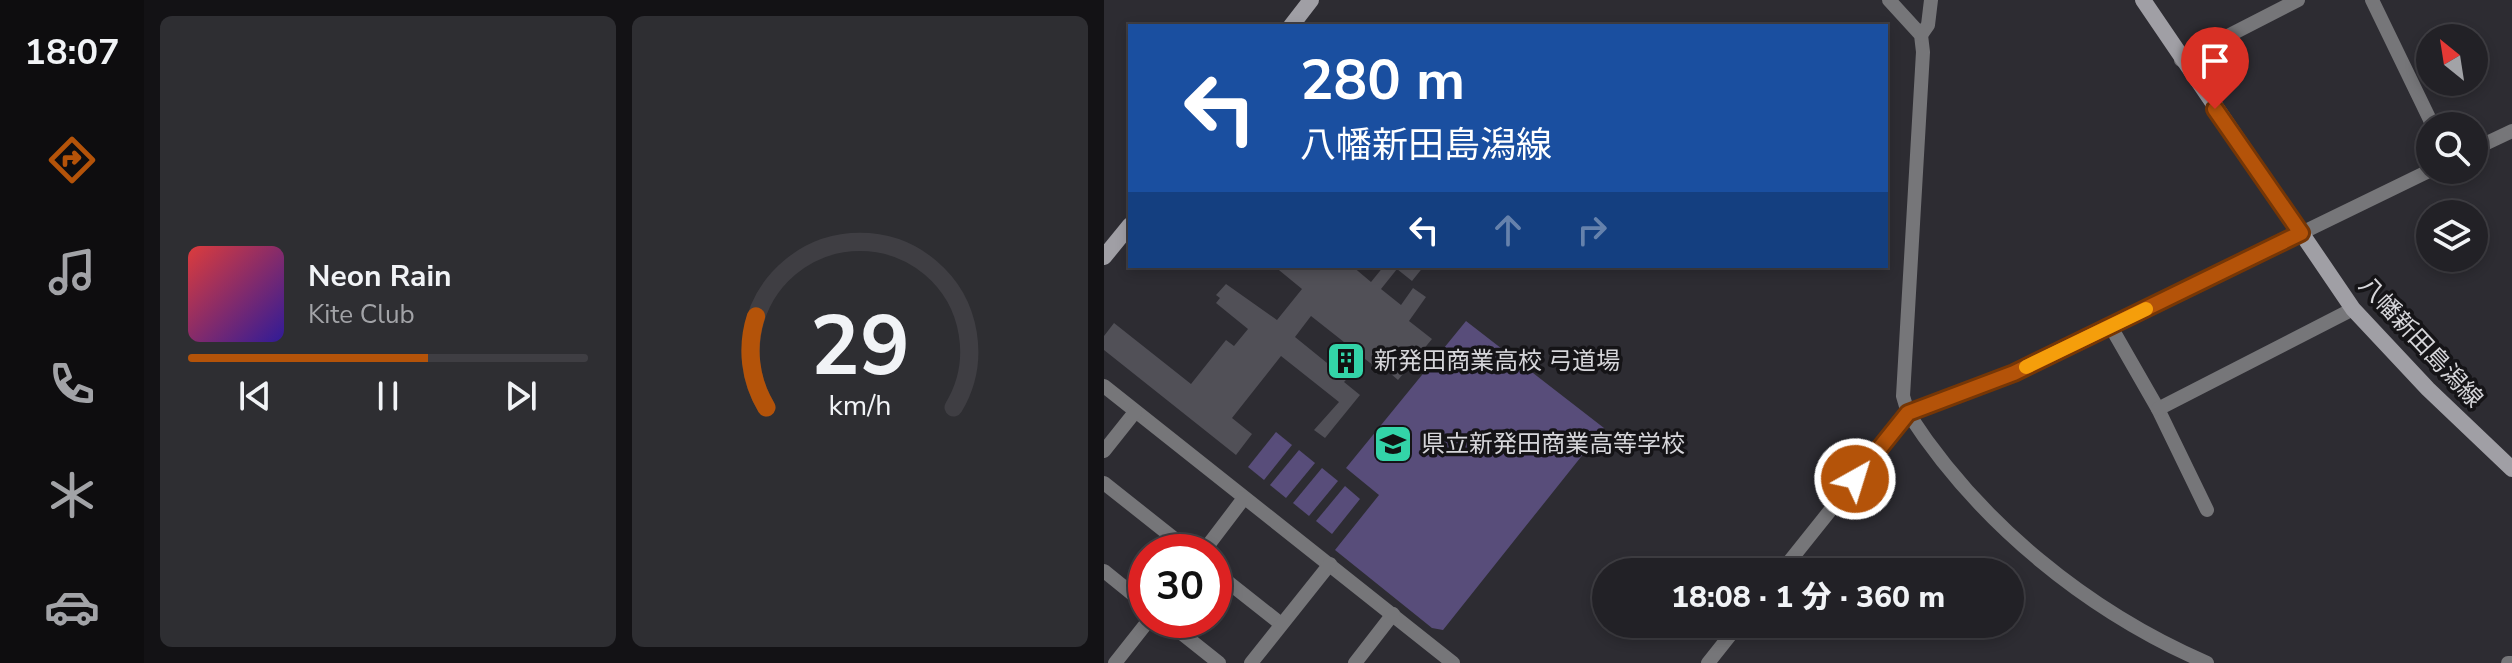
<!DOCTYPE html>
<html lang="ja">
<meta charset="utf-8">
<style>
body{margin:0;font-family:"Nunito Sans","Noto Sans JP",sans-serif;background:#2e2e32;color:#f1f3f6;height:100vh;display:flex;flex-direction:column;font-size:30px;white-space:nowrap}
*{box-sizing:border-box;margin:0}
p{font-size:26px;color:#a2a3a7}
.icon{flex:none;width:44px;height:44px;fill:none;stroke:currentColor;stroke-width:2;stroke-linecap:round;stroke-linejoin:round}
.map{position:relative;flex:1;overflow:hidden}
.details{display:flex;flex-direction:column;gap:16px;padding:16px;background:#131215;width:960px}
.details>*{flex:none}
.top-card{position:absolute;left:24px;top:24px;width:760px;height:244px;border-radius:0px;box-shadow:0 4px 12px #0003,0 0 0 2px #3f3e43;background:#1a4fa0;color:#fff;overflow:hidden}
.needle{width:52px;rotate:330deg}
.tools{position:absolute;left:1312px;top:24px;display:grid;gap:16px}
.tools a{display:grid;place-items:center;width:72px;height:72px;border-radius:50%;background:#222126;box-shadow:0 4px 12px #0003,0 0 0 2px #3f3e43;font-size:40px}
.speed{position:absolute;left:24px;top:534px;display:flex;gap:16px;font-size:40px;font-weight:700;text-align:center}
.speed>*{display:grid;place-content:center;width:104px;height:104px;border-radius:50%;background:#222126;box-shadow:0 4px 12px #0003,0 0 0 2px #3f3e43;line-height:1}
.speed .limit{border:12px solid #d22;background:#fff;color:#111}
.pin{position:absolute;display:grid;place-items:center;width:68px;height:68px;color:#fff;margin:-82px -34px;border-radius:50% 50% 50% 0;rotate:-45deg;box-shadow:0 0 8px #0007}
.pin .icon{rotate:45deg}
.me{position:absolute;width:88px;margin:-44px;rotate:39deg;stroke-linejoin:round;filter:drop-shadow(0 0 6px #0008)}
.turn{display:flex;align-items:center;gap:28px;height:168px;padding:0 40px;font-size:36px}
.turn .icon{width:104px;height:104px;stroke-width:2.5}
.turn b{display:block;font-size:56px;line-height:68px}
.lanes{display:flex;align-items:center;height:76px;padding:0 40px;background:#0003;justify-content:center;gap:40px;direction:ltr}
.lanes .off{opacity:.35}
.details .tile{flex:1;display:flex;flex-direction:column;justify-content:center;gap:12px;min-width:0;padding:0 28px;border-radius:12px;background:#2e2e32}
.details .dial{align-items:center;gap:0}
.dial svg{height:208px;overflow:visible;fill:none;stroke:#3f3e43;stroke-width:7;stroke-linecap:round;text-anchor:middle}
.dial text{fill:#f1f3f6;stroke:none}
.song{display:flex;align-items:center;gap:24px}
.cover{width:96px;height:96px;border-radius:12px;background:linear-gradient(135deg,hsl(0 70% 55%),hsl(250 70% 35%))}
.played{height:8px;border-radius:4px;background:linear-gradient(90deg,#b45309 60%,#3f3e43 60%)}
.keys{display:flex;justify-content:space-around;direction:ltr}
.details .tiles{flex:1;display:grid;gap:16px;grid-template-columns:repeat(2,1fr)}
.trip{position:absolute;left:488px;top:558px;width:432px;height:80px;border-radius:40px;background:#222126;box-shadow:0 4px 12px #0003,0 0 0 2px #3f3e43;font-weight:800;line-height:80px;text-align:center}
main{display:flex;flex:1;min-height:0}
.menu{display:flex;flex-direction:column;width:144px;justify-content:space-around;align-items:center;background:#0e0d0f;color:#a2a3a7}
.menu .icon{width:56px;height:56px}
.menu .active{color:#b45309}
.menu b{font-size:36px;color:#f1f3f6}
.map>svg:first-child{display:block}
.green{fill:#584d7a}
.building{fill:#515057;fill-rule:evenodd}
.lines{fill:none;stroke-linecap:round;stroke-linejoin:round}
.street{stroke:#767679;stroke-width:14}
.secondary{stroke:#a09fa5;stroke-width:16}
.route-casing{stroke:#753606;stroke-width:20}
.route{stroke:#b45309;stroke-width:14}
.slow{stroke:#f59e0b;stroke-width:14}
.labels{text-anchor:middle;stroke-width:7;stroke-linejoin:round;paint-order:stroke}
.street-label{font-size:24px;fill:#d6d6da;stroke:#151417}
.poi-label{font-size:24px;fill:#d6d6da;stroke:#151417;text-anchor:start}
</style>
<main>
<nav class="menu">
<b>18:07</b>
<svg class="icon active" aria-label="directions" viewBox="0 0 24 24"><path d="M12 3l9 9-9 9-9-9zM9 14v-3h6M13 9l2 2-2 2"/></svg>
<svg class="icon" aria-label="music" viewBox="0 0 24 24"><path d="M9 18V5l10-2v13"/><circle cx="6" cy="18" r="3"/><circle cx="16" cy="16" r="3"/></svg>
<svg class="icon" aria-label="phone" viewBox="0 0 24 24"><path d="M5 4h4l2 5-3 2q2 4 5 5l2-3 5 2v4C11 20 4 13 5 4z"/></svg>
<svg class="icon" aria-label="climate" viewBox="0 0 24 24"><path d="M12 3v18M4 7l16 10M4 17L20 7"/></svg>
<svg class="icon" aria-label="car" viewBox="0 0 24 24"><path d="M5 17H2v-5l4-1 3-4h7l3 4 3 1v5h-3M9 17h6M6 11h13"/><circle cx="7" cy="17" r="2"/><circle cx="17" cy="17" r="2"/></svg>
</nav>
<section class="details">
<div class="tiles">
<div class="tile">
<div class="song"><i class="cover"></i><div><b>Neon Rain</b><p>Kite Club</p></div></div>
<div class="played"></div>
<div class="keys"><svg class="icon" aria-label="previous" viewBox="0 0 24 24"><path d="M18 5L8 12l10 7zM5 5v14"/></svg><svg class="icon" aria-label="pause" viewBox="0 0 24 24"><path d="M8 5v14M16 5v14"/></svg><svg class="icon" aria-label="next" viewBox="0 0 24 24"><path d="M6 5l10 7-10 7zM19 5v14"/></svg></div>
</div>
<div class="tile dial"><svg viewBox="0 0 100 80">
<path d="M14 69A42 42 0 1 1 86 69"/>
<path d="M14 69A42 42 0 0 1 10 34" stroke="#b45309"/>
<text x="50" y="56" font-size="32" font-weight="700">29</text>
<text x="50" y="72" font-size="11">km/h</text>
</svg></div>
</div>
</section>
<div class="map">
<svg width="1408" height="663" viewBox="0 0 1408 663">
<rect width="100%" height="100%" fill="#2d2c32"/>
<g class="green">
<polygon points="362,321 500,428 339,630 328,628 231,550 275,495 242,468"/>
<polygon points="172,432 188,445 160,480 144,467"/>
<polygon points="195,450 211,463 182,498 166,485"/>
<polygon points="218,468 234,481 205,516 189,503"/>
<polygon points="241,486 256,499 228,534 212,521"/>
</g>
<path class="building" d="M 170,266 L 248,266 L 267,282 L 280,266 L 320,266 L 308,281 L 293,269 L 277,289 L 297,305 L 309,288 L 322,297 L 305,321 L 328,339 L 294,380 L 273,362 L 270,366 L 261,359 L 240,382 L 256,395 L 221,438 L 210,430 L 235,402 L 177,356 L 128,418 L 148,434 L 132,455 L 0,350 L 0,336 L 10,323 L 87,384 L 122,340 L 130,346 L 144,329 L 112,303 L 116,298 L 112,295 L 122,284 L 173,320 L 198,289 ZM 207,316 L 245,346 L 228,367 L 191,337 Z"/>
<g class="lines">
<g class="street">
<path d="M 785,0 L 817,35 L 819,52 L 799,396 L 804,413 C 875,523 983,611 1103,663"/>
<polyline points="1268,0 1329,126"/>
<polyline points="817,35 824,25 827,0"/>
<polyline points="1077,60 1194,0"/>
<polyline points="1370,149 1408,131"/>
<polyline points="1007,327 1054,409 1103,510"/>
<polyline points="0,386 349,663"/>
<polyline points="1054,409 1249,309"/>
<polyline points="0,451 31,412"/>
<polyline points="0,483 87,552"/>
<polyline points="99,552 140,498"/>
<polyline points="0,571 42,605"/>
<polyline points="110,571 177,624"/>
<polyline points="677,572 804,413 910,373 1327,170"/>
<polyline points="61,620 115,663"/>
<polyline points="11,663 45,620"/>
<polyline points="147,663 226,564"/>
<polyline points="251,663 289,614"/>
<polyline points="604,663 635,624"/>
<polyline points="1404,663 1408,663"/>
</g>
<g class="secondary">
<polyline points="1039,0 1249,309 1324,389 1408,469"/>
<polyline points="187,26 207,0"/>
<polyline points="0,257 26,225"/>
</g>
</g>
<g class="lines">
<g class="route-casing">
<polyline id="route" points="751,479 804,413 910,373 1197,233 1111,109"/>
</g>
<use href="#route" class="route"/>
<polyline class="slow" points="922,367 1042,309"/>
</g>
<defs>
<g id="building-square" transform="scale(2)"><rect x="-9" y="-9" width="18" height="18" rx="4" fill="#33d4a8" stroke="#151417"/><path d="M-4-6H4V6H1V3H-1V6H-4ZM-2.5-4.3h1.7v1.8h-1.7ZM.8-4.3h1.7v1.8H.8ZM-2.5-1h1.7V.8h-1.7ZM.8-1h1.7V.8H.8Z" fill="#111"/></g>
<g id="school-square" transform="scale(2)"><rect x="-9" y="-9" width="18" height="18" rx="4" fill="#33d4a8" stroke="#151417"/><path d="M0-5L7-2L0 1L-7-2ZM-4 1L0 2.5L4 1V4Q0 6-4 4Z" fill="#111"/></g>
</defs>
<g fill-rule="evenodd">
<use href="#building-square" x="242" y="361"/>
<use href="#school-square" x="289" y="444"/>
</g>
<g class="labels">
<g class="street-label">
<text transform="translate(1317 342) rotate(47)" y="8">八幡新田島潟線</text>
</g>
<g class="poi-label">
<text x="270" y="369">新発田商業高校 弓道場</text>
<text x="317" y="452">県立新発田商業高等学校</text>
</g>
</g>
</svg>
<div class="tools">
<a><svg class="needle" viewBox="-14 -14 28 28"><path d="M0-13l5 13h-10z" fill="#e53935"/><path d="M0 13l5-13h-10z" fill="#a2a3a7"/></svg></a>
<a><svg class="icon" aria-label="search" viewBox="0 0 24 24"><circle cx="10" cy="10" r="6"/><path d="M15 15l6 6"/></svg></a>
<a><svg class="icon" aria-label="layers" viewBox="0 0 24 24"><path d="M12 4l9 5-9 5-9-5zM3 14l9 5 9-5"/></svg></a>
</div>
<div class="speed"><div class="limit">30</div></div>
<div class="pin" style="left:1111px;top:109px;background:#d93025"><svg class="icon" aria-label="arrive" viewBox="0 0 24 24"><path d="M6 21V4h12l-3 4 3 4H6"/></svg></div>
<svg class="me" style="left:751px;top:479px" viewBox="-20 -20 40 40"><circle r="17" fill="#b45309" stroke="#fff" stroke-width="3"/><path d="M0-11L8 9 0 5-8 9z" fill="#fff"/></svg>
<div class="trip">18:08 · 1 分 · 360 m</div>
<div class="top-card">
<div class="turn"><svg class="icon" aria-label="left" viewBox="0 0 24 24"><path d="M17 20v-9H6M10 6l-5 5 5 5"/></svg><div><b>280 m</b>八幡新田島潟線</div></div>
<div class="lanes"><svg class="icon" aria-label="left" viewBox="0 0 24 24"><path d="M17 20v-9H6M10 6l-5 5 5 5"/></svg><svg class="icon off" aria-label="ahead" viewBox="0 0 24 24"><path d="M12 20V5M6 11l6-6 6 6"/></svg><svg class="icon off" aria-label="right" viewBox="0 0 24 24"><path d="M7 20v-9h11M14 6l5 5-5 5"/></svg></div>
</div>
</div>
</main>
